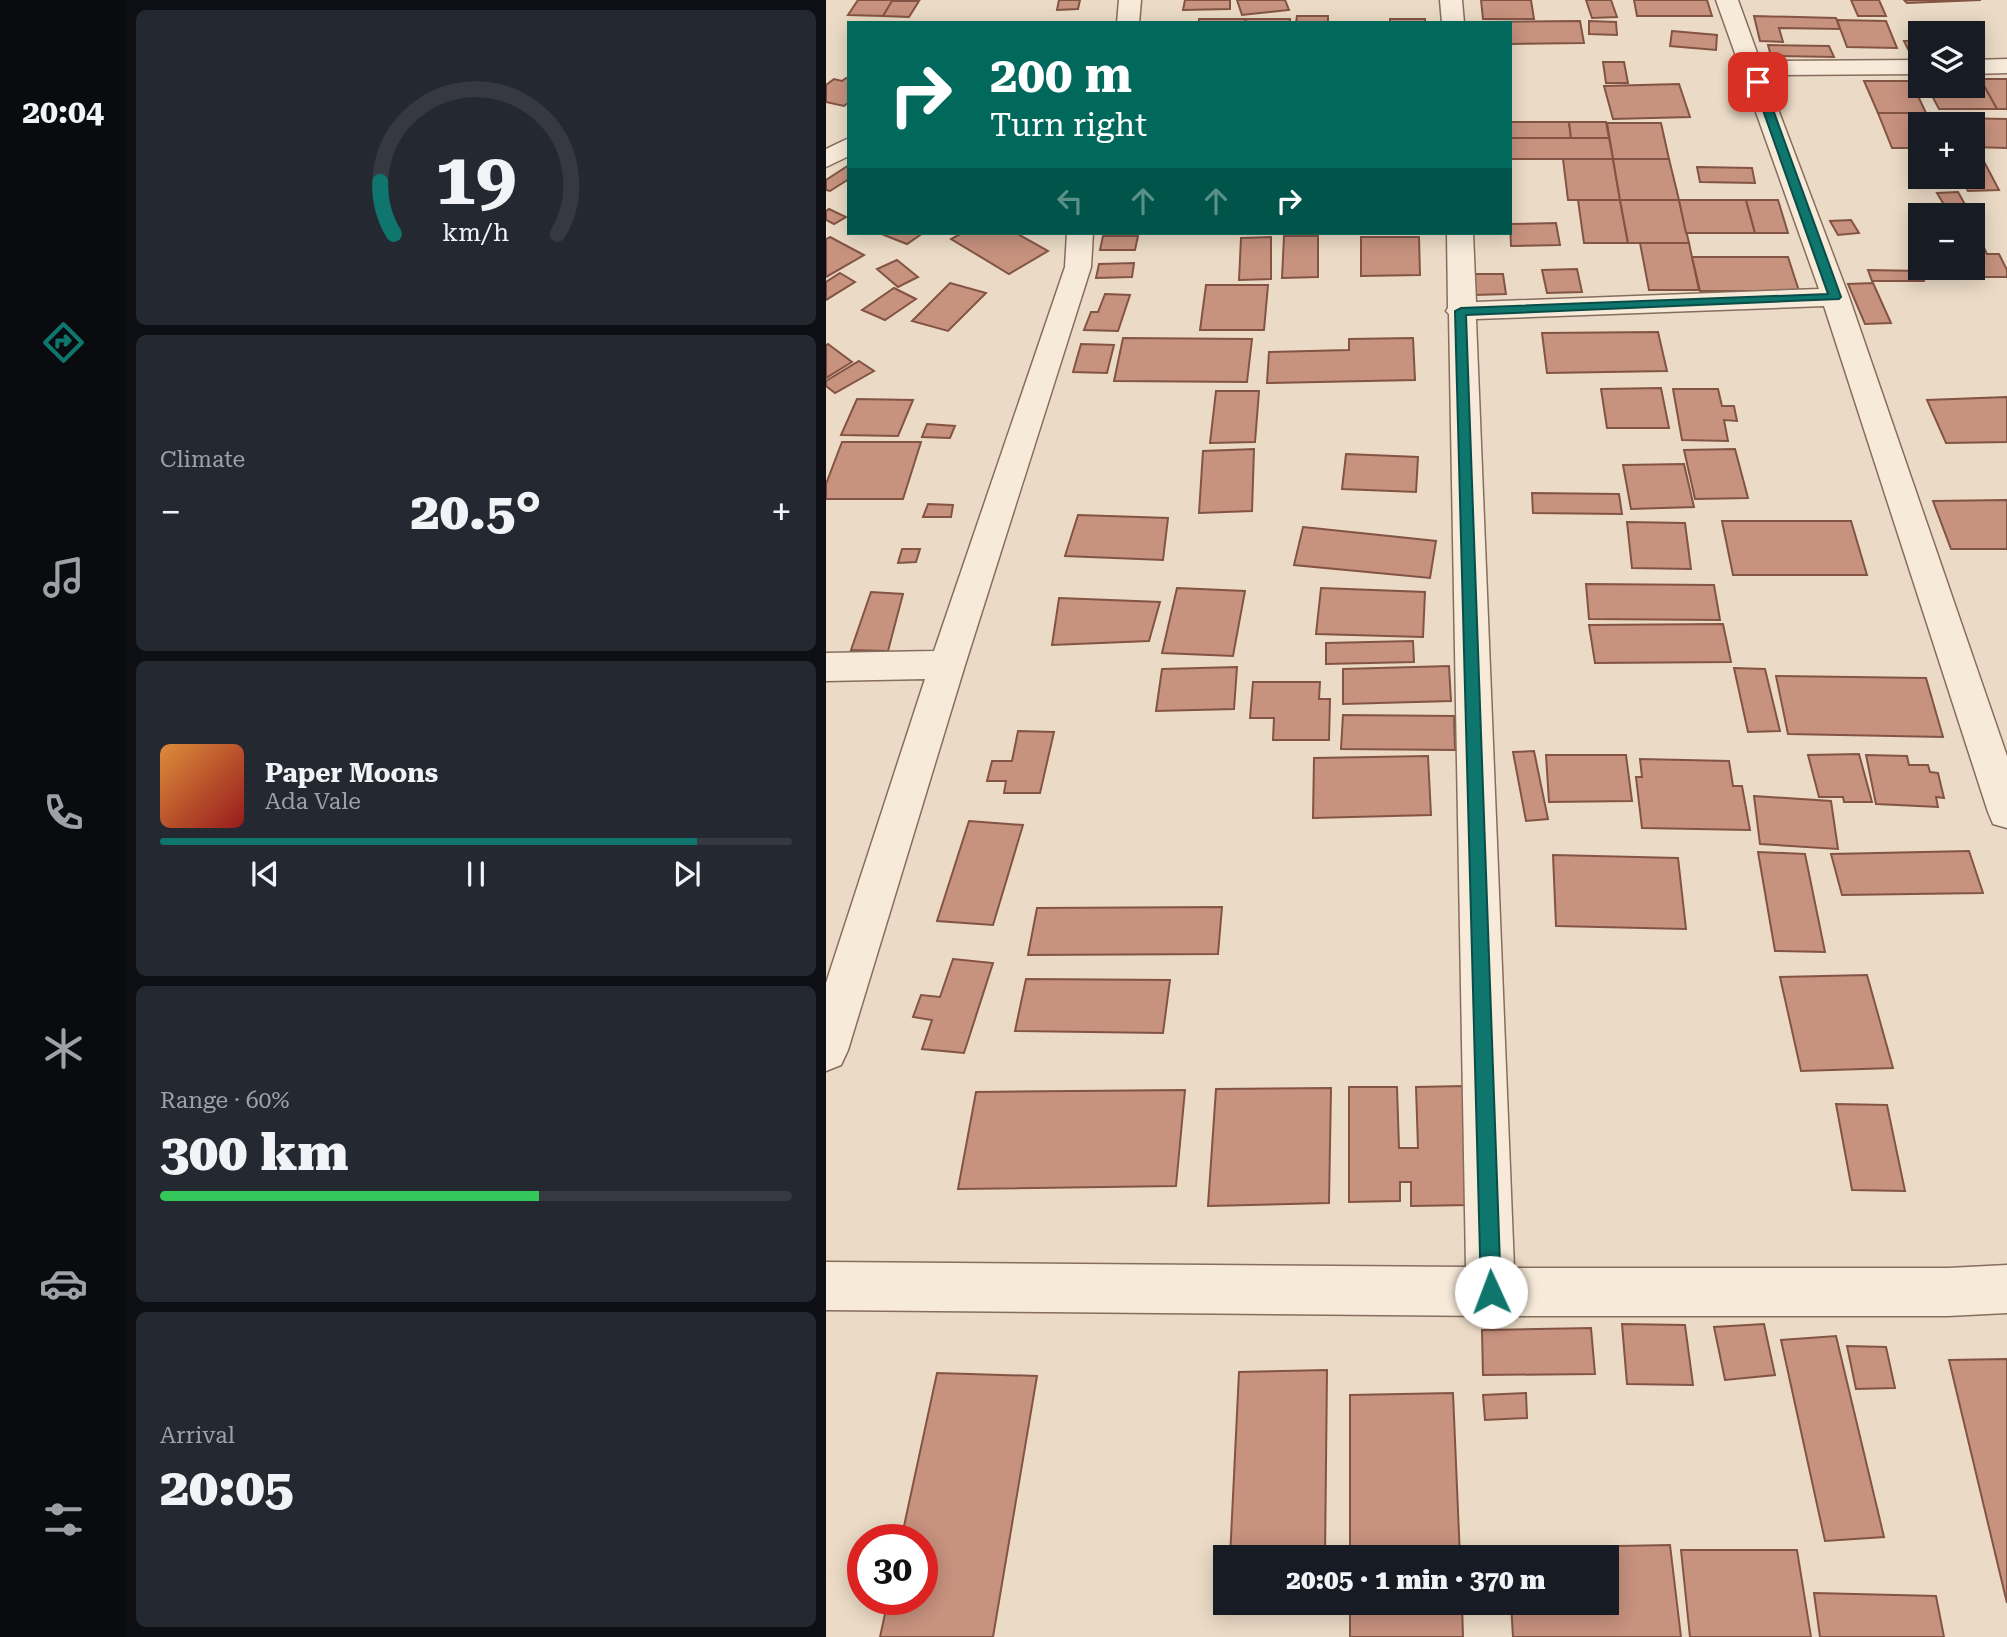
<!DOCTYPE html>
<meta charset="utf-8">
<style>
body{margin:0;font-family:"Roboto Serif",serif;background:#242831;color:#f1f3f6;height:100vh;display:flex;flex-direction:column;font-size:26px;white-space:nowrap}
*{box-sizing:border-box;margin:0}
p{font-size:23px;color:#9ea1a6}
.icon{flex:none;width:38px;height:38px;fill:none;stroke:currentColor;stroke-width:2;stroke-linecap:round;stroke-linejoin:round}
.map{position:relative;flex:1;overflow:hidden}
.details{display:flex;flex-direction:column;gap:10px;padding:10px;background:#0d0f14;width:700px}
.details>*{flex:none}
.hud{position:absolute;left:21px;top:21px;width:665px;height:214px;border-radius:0px;box-shadow:0 4px 18px #0003;background:#00695c;color:#fff;overflow:hidden}
.buttons{position:absolute;left:1082px;top:21px;display:grid;gap:14px}
.buttons a{display:grid;place-items:center;width:77px;height:77px;border-radius:0px;background:#171b24;box-shadow:0 4px 18px #0003;font-size:35px}
.speed{position:absolute;left:21px;top:1524px;display:flex;gap:14px;font-size:35px;font-weight:700;text-align:center}
.speed>*{display:grid;place-content:center;width:91px;height:91px;border-radius:50%;background:#171b24;box-shadow:0 4px 18px #0003;line-height:1}
.speed .limit{border:10px solid #d22;background:#fff;color:#111}
.pin{position:absolute;display:grid;place-items:center;width:60px;height:60px;color:#fff;margin:-30px;border-radius:14px;box-shadow:0 4px 10px #0006}
.me{position:absolute;width:77px;margin:-38px;rotate:358deg;stroke-linejoin:round;filter:drop-shadow(0 0 5px #0008)}
.turn{display:flex;align-items:center;gap:24px;height:147px;padding:0 28px;font-size:32px}
.turn .icon{width:91px;height:91px;stroke-width:2.5}
.turn b{display:block;font-size:49px;line-height:60px}
.lanes{display:flex;align-items:center;height:66px;padding:0 28px;background:#0003;justify-content:center;gap:35px;direction:ltr}
.lanes .off{opacity:.35}
.big{font-size:52px;font-weight:800;line-height:1.1}
.details .widget{flex:1;display:flex;flex-direction:column;justify-content:center;gap:10px;min-width:0;padding:0 24px;border-radius:10px;background:#242831}
.details .dial{align-items:center;gap:0}
.dial svg{height:182px;overflow:visible;fill:none;stroke:#363941;stroke-width:7;stroke-linecap:round;text-anchor:middle}
.dial text{fill:#f1f3f6;stroke:none}
.song{display:flex;align-items:center;gap:21px}
.cover{width:84px;height:84px;border-radius:10px;background:linear-gradient(135deg,hsl(30 70% 55%),hsl(0 70% 35%))}
.played{height:7px;border-radius:4px;background:linear-gradient(90deg,#0f766e 85%,#363941 85%)}
.keys{display:flex;justify-content:space-around;direction:ltr}
.heat{display:flex;justify-content:space-between;align-items:center;font-size:38px;direction:ltr}
.charge{height:10px;border-radius:5px;background:linear-gradient(90deg,#34c759 60%,#363941 0)}
.trip{position:absolute;left:387px;top:1545px;width:406px;height:70px;border-radius:0px;background:#171b24;box-shadow:0 4px 18px #0003;font-weight:800;line-height:70px;text-align:center}
main{display:flex;flex:1;min-height:0}
.dock{display:flex;flex-direction:column;width:126px;justify-content:space-around;align-items:center;background:#090b0e;color:#9ea1a6}
.dock .icon{width:49px;height:49px}
.dock .on{color:#0f766e}
.dock b{font-size:32px;color:#f1f3f6}
.map>svg:first-child{display:block}
.building{fill:#c7927e;stroke:#835444;stroke-width:2}
.lines{fill:none;stroke-linecap:round;stroke-linejoin:round}
.minor-casing{stroke:#866d5d;stroke-width:3}
.minor{fill:#f7ead9;fill-rule:evenodd}
.route{fill:#0f766e;stroke:#0a4d48;stroke-width:2}
</style>
<main>
<nav class="dock">
<b>20:04</b>
<svg class="icon on" aria-label="directions" viewBox="0 0 24 24"><path d="M12 3l9 9-9 9-9-9zM9 14v-3h6M13 9l2 2-2 2"/></svg>
<svg class="icon" aria-label="music" viewBox="0 0 24 24"><path d="M9 18V5l10-2v13"/><circle cx="6" cy="18" r="3"/><circle cx="16" cy="16" r="3"/></svg>
<svg class="icon" aria-label="phone" viewBox="0 0 24 24"><path d="M5 4h4l2 5-3 2q2 4 5 5l2-3 5 2v4C11 20 4 13 5 4z"/></svg>
<svg class="icon" aria-label="climate" viewBox="0 0 24 24"><path d="M12 3v18M4 7l16 10M4 17L20 7"/></svg>
<svg class="icon" aria-label="car" viewBox="0 0 24 24"><path d="M5 17H2v-5l4-1 3-4h7l3 4 3 1v5h-3M9 17h6M6 11h13"/><circle cx="7" cy="17" r="2"/><circle cx="17" cy="17" r="2"/></svg>
<svg class="icon" aria-label="filters" viewBox="0 0 24 24"><path d="M4 7h16M4 17h16"/><circle cx="9" cy="7" r="2"/><circle cx="15" cy="17" r="2"/></svg>
</nav>
<section class="details">
<div class="widget dial"><svg viewBox="0 0 100 80">
<path d="M14 69A42 42 0 1 1 86 69"/>
<path d="M14 69A42 42 0 0 1 8 46" stroke="#0f766e"/>
<text x="50" y="56" font-size="32" font-weight="700">19</text>
<text x="50" y="72" font-size="11">km/h</text>
</svg></div>
<div class="widget"><p>Climate</p>
<div class="heat"><a>−</a><b class="big">20.5°</b><a>+</a></div>
</div>
<div class="widget">
<div class="song"><i class="cover"></i><div><b>Paper Moons</b><p>Ada Vale</p></div></div>
<div class="played"></div>
<div class="keys"><svg class="icon" aria-label="previous" viewBox="0 0 24 24"><path d="M18 5L8 12l10 7zM5 5v14"/></svg><svg class="icon" aria-label="pause" viewBox="0 0 24 24"><path d="M8 5v14M16 5v14"/></svg><svg class="icon" aria-label="next" viewBox="0 0 24 24"><path d="M6 5l10 7-10 7zM19 5v14"/></svg></div>
</div>
<div class="widget"><p>Range · 60%</p><b class="big">300 km</b><div class="charge"></div></div>
<div class="widget"><p>Arrival</p><b class="big">20:05</b></div>
</section>
<div class="map">
<svg width="1181" height="1637" viewBox="0 0 1181 1637">
<rect width="100%" height="100%" fill="#ebdbc6"/>
<g class="building">
<polygon points="32,0 67,0 57,16 22,15"/>
<polygon points="233,0 254,0 252,9 231,10"/>
<polygon points="359,0 404,0 404,9 357,10"/>
<polygon points="411,0 459,0 463,10 416,15"/>
<polygon points="655,0 705,0 708,19 657,19"/>
<polygon points="760,0 785,0 791,17 766,18"/>
<polygon points="808,0 881,0 886,16 811,16"/>
<polygon points="1025,0 1053,0 1060,16 1032,16"/>
<polygon points="1078,0 1155,0 1081,3"/>
<polygon points="66,1 93,1 83,17 57,16"/>
<polygon points="471,16 502,16 502,23 470,23"/>
<polygon points="928,16 1010,18 1014,29 953,28 957,42 934,41"/>
<polygon points="373,19 420,19 419,23 373,23"/>
<polygon points="420,19 464,19 464,23 419,23"/>
<rect x="564" y="19" width="35" height="4"/>
<polygon points="1011,20 1060,21 1071,48 1021,47"/>
<polygon points="754,21 758,43 684,44 684,23 656,22"/>
<polygon points="763,21 790,22 791,35 763,34"/>
<polygon points="846,31 891,35 890,50 844,46"/>
<polygon points="1078,41 1094,41 1094,53 1084,53"/>
<polygon points="942,45 1003,46 1008,57 945,56"/>
<polygon points="777,62 798,62 802,83 780,83"/>
<polygon points="20,78 23,79 23,102 18,106 0,102 0,85 8,79 16,81"/>
<polygon points="1154,79 1181,79 1181,109 1171,109"/>
<polygon points="1038,81 1085,81 1100,113 1052,113"/>
<polygon points="853,84 864,117 787,119 778,86"/>
<polygon points="1146,84 1157,84 1171,109 1113,109 1101,86"/>
<polygon points="1052,113 1101,113 1107,124 1094,124 1094,148 1066,148"/>
<polygon points="1127,118 1181,119 1181,148 1146,147 1146,124 1130,124"/>
<polygon points="684,122 743,122 745,138 684,138"/>
<polygon points="743,122 780,122 783,138 745,138"/>
<polygon points="781,123 835,123 843,159 787,159"/>
<polygon points="684,138 783,138 787,159 684,159"/>
<polygon points="1146,152 1153,152 1173,190 1142,191 1135,177 1146,177"/>
<polygon points="737,159 787,159 794,200 742,200"/>
<polygon points="787,159 843,159 853,200 794,200"/>
<polygon points="23,165 23,179 4,191 0,190 0,180"/>
<polygon points="871,167 926,168 929,183 874,182"/>
<polygon points="1132,192 1145,215 1124,215 1111,193"/>
<polygon points="752,200 794,200 802,243 758,243"/>
<polygon points="794,200 853,200 863,243 802,243"/>
<polygon points="853,200 920,200 929,233 860,233"/>
<polygon points="920,200 952,200 962,233 929,233"/>
<polygon points="3,209 20,217 8,224 0,220 0,211"/>
<polygon points="1025,220 1033,233 1012,235 1004,221"/>
<polygon points="730,223 734,245 685,246 684,224"/>
<polygon points="53,233 97,233 81,244"/>
<polygon points="136,233 190,233 222,251 183,274 125,239"/>
<polygon points="277,236 312,236 309,250 274,250"/>
<polygon points="458,236 492,236 492,277 456,278"/>
<polygon points="4,237 38,255 0,277 0,239"/>
<polygon points="445,237 445,279 413,280 415,238"/>
<polygon points="535,237 593,237 594,275 535,276"/>
<polygon points="1146,240 1154,240 1161,254 1173,254 1181,270 1181,277 1132,277 1127,268 1146,268"/>
<polygon points="814,243 863,243 873,290 823,290"/>
<polygon points="866,257 962,257 973,291 874,291"/>
<polygon points="71,260 92,277 72,287 51,269"/>
<polygon points="308,263 306,277 270,278 273,264"/>
<polygon points="751,269 756,292 721,293 716,270"/>
<polygon points="1042,270 1094,271 1098,281 1046,281"/>
<polygon points="14,273 29,282 0,300 0,282"/>
<polygon points="648,274 677,274 680,294 649,295"/>
<polygon points="124,283 160,293 122,331 86,321"/>
<polygon points="1047,283 1065,323 1039,324 1022,284"/>
<polygon points="380,285 442,285 438,330 374,330"/>
<polygon points="68,288 90,299 59,320 36,310"/>
<polygon points="279,294 304,295 292,331 258,330 265,312 272,312"/>
<polygon points="832,332 841,371 721,373 716,333"/>
<polygon points="297,338 426,339 421,382 288,381"/>
<polygon points="587,338 589,380 441,383 443,352 523,350 523,339"/>
<polygon points="2,344 26,362 0,378 0,345"/>
<polygon points="255,344 288,345 281,373 247,372"/>
<polygon points="33,361 48,371 9,393 0,386 0,381"/>
<polygon points="835,388 843,428 781,428 775,389"/>
<polygon points="847,389 892,389 896,406 908,406 911,421 898,420 902,441 856,440"/>
<polygon points="390,391 433,391 429,442 384,443"/>
<polygon points="1181,397 1181,442 1120,443 1101,400"/>
<polygon points="31,399 87,400 72,436 15,435"/>
<polygon points="101,424 129,426 124,438 96,437"/>
<polygon points="16,442 95,442 77,499 0,499 0,484"/>
<polygon points="428,449 426,511 373,513 377,451"/>
<polygon points="909,449 922,498 869,499 858,450"/>
<polygon points="520,454 592,457 590,492 516,489"/>
<polygon points="858,464 868,507 805,509 797,465"/>
<polygon points="706,493 793,494 796,514 707,513"/>
<polygon points="1181,500 1181,549 1125,549 1107,501"/>
<polygon points="102,504 127,505 125,517 97,517"/>
<polygon points="252,515 342,518 337,560 239,556"/>
<polygon points="896,521 1025,521 1041,575 907,575"/>
<polygon points="801,522 859,523 865,569 806,568"/>
<polygon points="477,527 610,541 604,578 468,565"/>
<polygon points="76,549 94,549 90,562 72,563"/>
<polygon points="760,584 888,585 894,620 763,619"/>
<polygon points="351,588 419,591 407,656 336,653"/>
<polygon points="495,588 599,592 597,637 490,634"/>
<polygon points="45,592 77,594 62,651 25,650"/>
<polygon points="233,598 334,602 323,641 226,645"/>
<polygon points="897,624 905,662 769,663 763,625"/>
<polygon points="587,641 588,662 500,664 500,643"/>
<polygon points="623,666 625,701 517,704 517,669"/>
<polygon points="411,667 408,709 330,711 336,669"/>
<polygon points="908,668 939,669 954,731 922,732"/>
<polygon points="950,676 1100,678 1117,737 962,734"/>
<polygon points="427,682 494,682 493,699 504,699 503,740 447,740 448,718 424,718"/>
<polygon points="517,715 628,716 629,750 515,749"/>
<polygon points="192,731 228,732 214,793 178,793 180,781 161,781 166,761 186,761"/>
<polygon points="708,751 722,819 700,821 687,752"/>
<polygon points="1033,754 1046,802 1018,802 1017,797 993,797 982,755"/>
<polygon points="720,755 800,755 806,801 723,802"/>
<polygon points="1040,755 1081,756 1083,765 1102,765 1104,772 1112,773 1118,798 1110,797 1112,807 1050,804"/>
<polygon points="602,756 605,815 487,818 488,758"/>
<polygon points="814,759 903,761 907,786 916,786 924,830 816,828 810,777 816,777"/>
<polygon points="928,796 1005,801 1012,849 934,844"/>
<polygon points="143,821 197,825 167,925 111,921"/>
<polygon points="1143,851 1157,893 1016,895 1005,854"/>
<polygon points="932,852 979,854 999,952 949,951"/>
<polygon points="727,855 852,858 860,929 730,926"/>
<polygon points="396,907 392,954 202,955 211,908"/>
<polygon points="127,959 167,963 138,1053 96,1049 106,1020 87,1017 95,995 114,997"/>
<polygon points="1041,975 1067,1068 975,1071 954,977"/>
<polygon points="200,979 344,980 337,1033 189,1031"/>
<polygon points="638,1086 645,1205 585,1206 585,1182 574,1182 574,1201 523,1202 523,1087 571,1087 573,1148 592,1148 590,1087"/>
<polygon points="505,1088 503,1203 382,1206 390,1089"/>
<polygon points="359,1090 350,1186 132,1189 150,1092"/>
<polygon points="1010,1104 1061,1105 1079,1191 1026,1190"/>
<polygon points="796,1324 859,1325 867,1385 801,1384"/>
<polygon points="938,1324 949,1375 899,1380 888,1327"/>
<polygon points="765,1328 769,1374 657,1375 656,1330"/>
<polygon points="1010,1336 1058,1537 999,1541 955,1340"/>
<polygon points="1021,1346 1060,1347 1069,1388 1030,1389"/>
<polygon points="1181,1359 1181,1603 1123,1360"/>
<polygon points="501,1370 499,1558 404,1558 413,1372"/>
<polygon points="111,1373 211,1376 167,1637 54,1637 62,1600 96,1600 96,1540 75,1540"/>
<polygon points="627,1393 634,1558 524,1558 524,1395"/>
<polygon points="700,1393 701,1418 659,1420 657,1395"/>
<polygon points="844,1545 855,1637 687,1637 685,1603 780,1603 780,1558 683,1558 683,1548"/>
<polygon points="855,1550 971,1550 985,1637 864,1637"/>
<polygon points="988,1593 1110,1596 1118,1637 994,1637"/>
<polygon points="524,1603 636,1603 637,1637 524,1637"/>
</g>
<g class="lines">
<g class="minor-casing">
<g id="minor">
<polygon points="293,0 315,0 313,23 291,23"/>
<polygon points="614,0 636,0 638,23 616,23"/>
<polygon points="890,0 912,0 934,61 1094,60 1094,74 939,75 1023,297 1181,756 1181,828 1167,824 1162,812 998,306 650,319 688,1268 1122,1268 1181,1265 1181,1313 1122,1316 665,1316 0,1310 0,1262 640,1267 623,314 620,311 622,308 621,233 647,233 650,302 993,289"/>
<polygon points="1181,59 1181,73 1146,74 1146,60"/>
<polygon points="23,138 23,156 0,167 0,149"/>
<polygon points="241,233 267,233 265,267 139,665 22,1050 15,1065 0,1071 0,983 99,679 0,681 0,653 108,651 239,267"/>
</g>
</g>
<use href="#minor" class="minor"/>
</g>
<polygon class="route" points="932,79 937,82 1015,297 1013,299 640,315 675,1292 672,1299 665,1302 658,1299 655,1292 629,311 635,308 1002,294 927,82"/>
</svg>
<div class="buttons">
<a><svg class="icon" aria-label="layers" viewBox="0 0 24 24"><path d="M12 4l9 5-9 5-9-5zM3 14l9 5 9-5"/></svg></a>
<a>+</a>
<a>−</a>
</div>
<div class="speed"><div class="limit">30</div></div>
<div class="pin" style="left:932px;top:82px;background:#d93025"><svg class="icon" aria-label="arrive" viewBox="0 0 24 24"><path d="M6 21V4h12l-3 4 3 4H6"/></svg></div>
<svg class="me" style="left:665px;top:1292px" viewBox="-20 -20 40 40"><circle r="19" fill="#fff"/><path d="M0-13L10 11 0 6-10 11z" fill="#0f766e"/></svg>
<div class="trip">20:05 · 1 min · 370 m</div>
<div class="hud">
<div class="turn"><svg class="icon" aria-label="right" viewBox="0 0 24 24"><path d="M7 20v-9h11M14 6l5 5-5 5"/></svg><div><b>200 m</b>Turn right</div></div>
<div class="lanes"><svg class="icon off" aria-label="left" viewBox="0 0 24 24"><path d="M17 20v-9H6M10 6l-5 5 5 5"/></svg><svg class="icon off" aria-label="ahead" viewBox="0 0 24 24"><path d="M12 20V5M6 11l6-6 6 6"/></svg><svg class="icon off" aria-label="ahead" viewBox="0 0 24 24"><path d="M12 20V5M6 11l6-6 6 6"/></svg><svg class="icon" aria-label="right" viewBox="0 0 24 24"><path d="M7 20v-9h11M14 6l5 5-5 5"/></svg></div>
</div>
</div>
</main>
